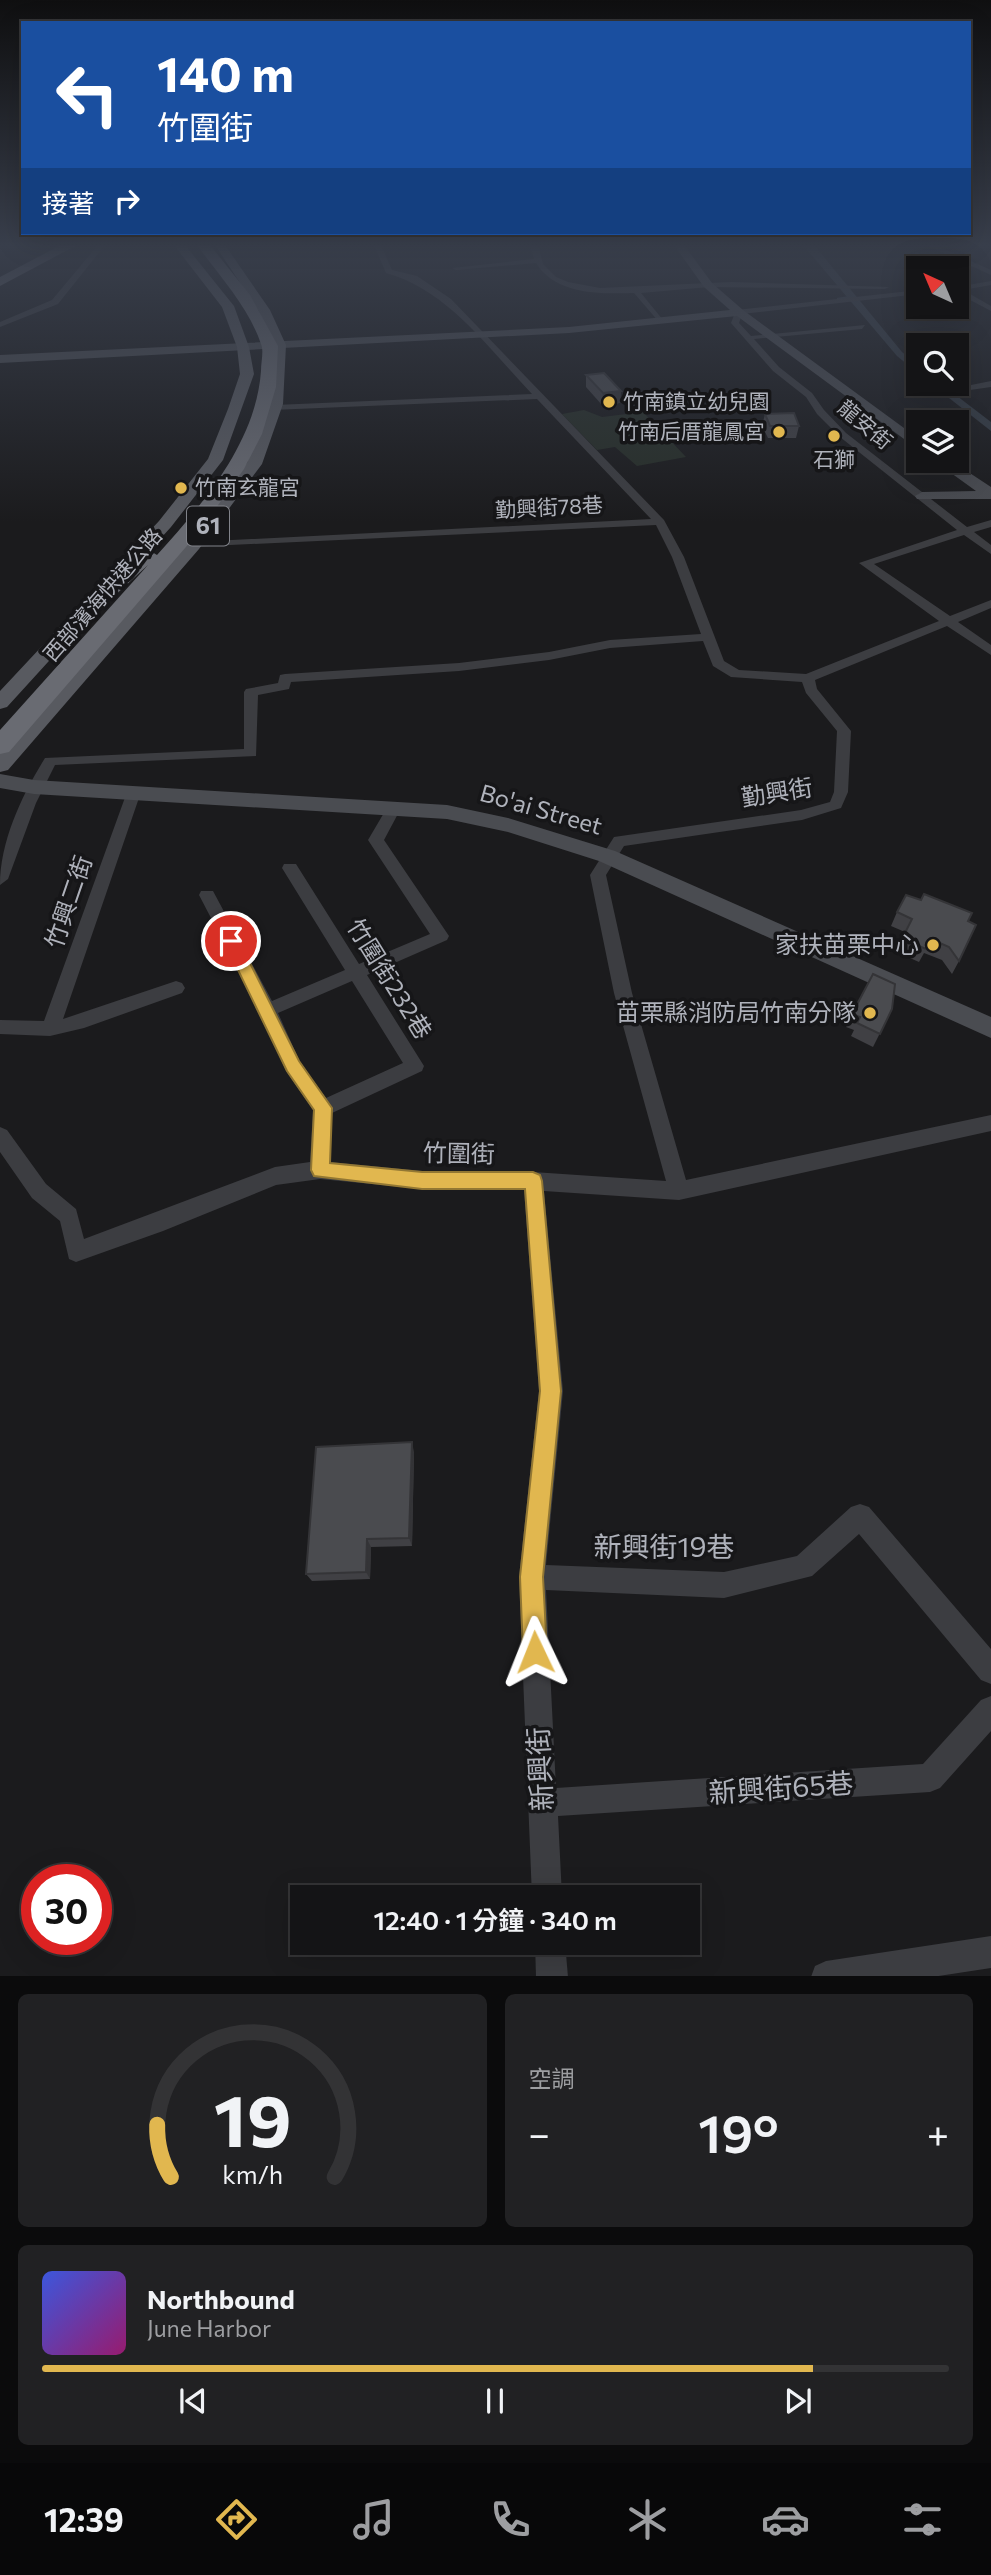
<!DOCTYPE html>
<html lang="zh-TW">
<meta charset="utf-8">
<style>
body{margin:0;font-family:Commissioner,"Noto Sans TC",sans-serif;background:#212123;color:#f1f3f6;height:100vh;display:flex;flex-direction:column;font-size:26px;white-space:nowrap}
*{box-sizing:border-box;margin:0}
p{font-size:23px;color:#9d9ea1}
.icon{flex:none;width:38px;height:38px;fill:none;stroke:currentColor;stroke-width:2;stroke-linecap:round;stroke-linejoin:round}
.map{position:relative;height:1976px;overflow:hidden}
.details{display:flex;flex-direction:column;gap:18px;padding:18px;background:#0b0b0c;flex:1}
.details>*{flex:none}
.top-card{position:absolute;left:21px;top:21px;width:950px;height:214px;border-radius:0px;box-shadow:0 7px 28px #0002,0 0 0 2px #333335;background:#1a4fa0;color:#fff;overflow:hidden}
.needle{width:46px;rotate:316deg}
.controls{position:absolute;left:906px;top:256px;display:grid;gap:14px}
.controls a{display:grid;place-items:center;width:63px;height:63px;border-radius:0px;background:#141416;box-shadow:0 7px 28px #0002,0 0 0 2px #333335;font-size:35px}
.speed{position:absolute;left:21px;top:1864px;display:flex;gap:14px;font-size:35px;font-weight:700;text-align:center}
.speed>*{display:grid;place-content:center;width:91px;height:91px;border-radius:50%;background:#141416;box-shadow:0 7px 28px #0002,0 0 0 2px #333335;line-height:1}
.speed .limit{border:10px solid #d22;background:#fff;color:#111}
.pin{position:absolute;display:grid;place-items:center;width:60px;height:60px;color:#fff;margin:-30px;border:4px solid #fff;border-radius:50%;box-shadow:0 2px 7px #0007}
.me{position:absolute;width:77px;margin:-38px;rotate:358deg;stroke-linejoin:round;filter:drop-shadow(0 0 5px #0008)}
.turn{display:flex;align-items:center;gap:24px;height:147px;padding:0 21px;font-size:32px}
.turn .icon{width:91px;height:91px;stroke-width:2.5}
.turn b{display:block;font-size:49px;line-height:60px}
.then{display:flex;align-items:center;height:66px;padding:0 21px;background:#0003;gap:14px;font-size:26px}
.big{font-size:52px;font-weight:600;line-height:1.1}
.details .card{flex:1;display:flex;flex-direction:column;justify-content:center;gap:10px;min-width:0;padding:0 24px;border-radius:10px;background:#212123}
.details .dial{align-items:center;gap:0}
.dial svg{height:182px;overflow:visible;fill:none;stroke:#333335;stroke-width:7;stroke-linecap:round;text-anchor:middle}
.dial text{fill:#f1f3f6;stroke:none}
.song{display:flex;align-items:center;gap:21px}
.cover{width:84px;height:84px;border-radius:10px;background:linear-gradient(135deg,hsl(230 70% 55%),hsl(320 70% 35%))}
.played{height:7px;border-radius:4px;background:linear-gradient(90deg,#e1b74f 85%,#333335 85%)}
.keys{display:flex;justify-content:space-around;direction:ltr}
.heat{display:flex;justify-content:space-between;align-items:center;font-size:38px;direction:ltr}
.details .tiles{flex:1;display:grid;gap:18px;grid-template-columns:1fr 1fr}
.card:last-child{grid-column:span 2}
.trip{position:absolute;left:290px;top:1885px;width:410px;height:70px;border-radius:0px;background:#141416;box-shadow:0 7px 28px #0002,0 0 0 2px #333335;font-weight:600;line-height:70px;text-align:center}
.menu{display:flex;height:112px;justify-content:space-around;align-items:center;background:#080809;color:#9d9ea1}
.menu .icon{width:49px;height:49px}
.menu .current{color:#e1b74f}
.menu b{font-size:32px;color:#f1f3f6}
.map>svg:first-child{display:block}
.green{fill:#272e28}
.water{fill:#363d45}
.lines{fill:none;stroke-linecap:round;stroke-linejoin:round}
.stream{stroke:#363d45;stroke-width:2.5}
.street{fill:#3c3d41;fill-rule:evenodd}
.secondary{fill:#4a4c51;fill-rule:evenodd}
.primary{fill:#585a60;fill-rule:evenodd}
.highway{fill:#696b72;fill-rule:evenodd}
.wall{fill:#404044}
.shaded-wall{fill:#343437}
.building{fill:#4a4b4f;stroke:#343437;stroke-width:2}
.route{fill:#e1b74f;stroke:#927733;stroke-width:2}
.poi-dot{fill:#e1b74f;stroke:#161618;stroke-width:2.5}
.labels{text-anchor:middle;stroke-width:7;stroke-linejoin:round;paint-order:stroke}
.far-poi-label{font-size:21px;fill:#afb2bb;stroke:#161618;text-anchor:start}
.far-street-label{font-size:21px;fill:#afb2bb;stroke:#161618}
.shield{fill:#161618;stroke:#81838a;stroke-width:2}
.shield-label{font-size:23px;font-weight:bold;fill:#afb2bb}
.street-label{font-size:24px;fill:#afb2bb;stroke:#161618}
.poi-label{font-size:24px;fill:#afb2bb;stroke:#161618;text-anchor:end}
.near-street-label{font-size:28px;fill:#afb2bb;stroke:#161618}
</style>
<div class="map">
<svg width="991" height="1977" viewBox="0 0 991 1977">
<rect width="100%" height="100%" fill="#1b1b1d"/>
<polygon class="green" points="584,410 602,417 643,412 686,457 637,466 615,447 597,450 562,414"/>
<g class="water">
<polygon points="803,245 814,245 902,352 919,366 919,374 897,356"/>
<polygon points="930,383 940,383 991,422 991,431"/>
</g>
<g class="lines">
<polyline class="stream" points="838,299 851,297"/>
<g class="street">
<polygon points="98,245 105,245 58,304 0,327 0,322 52,300"/>
<path d="M 374,245 L 381,245 L 392,270 L 417,276 L 451,299 L 664,520 L 684,557 L 724,661 L 739,670 L 806,674 L 939,621 L 859,563 L 957,530 L 840,437 L 817,414 L 806,397 L 773,371 L 731,323 L 736,310 L 919,290 L 919,294 L 742,314 L 739,323 L 751,336 L 865,325 L 862,329 L 754,339 L 779,367 L 812,393 L 824,410 L 846,433 L 967,527 L 991,520 L 991,527 L 974,532 L 991,545 L 991,554 L 964,535 L 874,564 L 950,616 L 991,600 L 991,608 L 958,622 L 991,645 L 991,655 L 947,626 L 815,680 L 817,689 L 851,731 L 848,792 L 841,808 L 802,820 L 624,846 L 606,875 L 632,993 L 686,1180 L 991,1115 L 991,1131 L 679,1200 L 544,1191 L 563,1391 L 546,1565 L 724,1572 L 797,1556 L 851,1507 L 860,1504 L 869,1507 L 991,1649 L 991,1684 L 981,1680 L 859,1534 L 812,1576 L 724,1598 L 546,1590 L 556,1788 L 923,1764 L 981,1700 L 991,1696 L 991,1731 L 940,1788 L 930,1792 L 558,1816 L 562,1897 L 532,1897 L 519,1577 L 539,1391 L 524,1190 L 423,1189 L 320,1179 L 276,1185 L 163,1231 L 76,1262 L 69,1259 L 60,1221 L 32,1198 L 0,1152 L 0,1127 L 7,1130 L 46,1184 L 76,1209 L 84,1239 L 275,1167 L 310,1162 L 313,1110 L 286,1071 L 259,1010 L 199,895 L 201,891 L 213,891 L 272,1001 L 345,970 L 282,868 L 284,864 L 296,864 L 359,964 L 430,934 L 368,840 L 388,806 L 393,805 L 400,810 L 384,840 L 449,936 L 447,940 L 367,975 L 424,1066 L 422,1071 L 332,1113 L 330,1162 L 423,1171 L 533,1172 L 666,1181 L 614,993 L 590,875 L 614,837 L 801,810 L 830,802 L 834,792 L 837,731 L 806,693 L 802,682 L 731,677 L 713,666 L 703,641 L 610,648 L 549,660 L 459,671 L 291,682 L 289,689 L 258,695 L 256,756 L 55,765 L 36,803 L 8,879 L 0,885 C 0,841 22,795 45,758 L 244,749 L 244,692 L 246,689 L 278,683 L 280,675 L 285,674 L 459,663 L 549,652 L 610,640 L 701,634 L 672,557 L 656,525 L 189,547 L 189,543 L 193,542 L 651,519 L 537,399 L 272,410 L 272,406 L 275,405 L 532,394 C 489,349 448,290 386,273 ZM 352,981 L 403,1063 L 326,1098 L 300,1062 L 278,1013 Z"/>
<path d="M 530,245 L 538,245 L 543,264 L 556,277 L 568,282 L 600,288 L 731,282 L 889,287 L 885,289 L 709,287 L 641,293 L 663,320 L 659,322 L 634,293 C 600,294 556,295 536,263 L 456,270 L 452,268 L 534,259 Z"/>
<polygon points="926,245 935,245 991,270 991,275"/>
<polygon points="916,252 944,266 945,268 935,268 913,256"/>
<polygon points="991,281 991,285 963,290 991,306 991,311 957,293 957,287"/>
<polygon points="991,381 991,387 956,392 951,389"/>
<polygon points="134,787 141,792 63,1019 176,981 182,983 185,988 182,993 84,1028 50,1036 0,1034 0,1020 44,1021 127,792"/>
<polygon points="991,1936 991,1968 932,1977 811,1977 815,1966 826,1961"/>
<polygon points="535,1942 565,1942 568,1977 536,1977"/>
</g>
<g class="secondary">
<polygon points="674,245 684,245 712,283 743,310 919,439 919,450 737,316 569,333 0,363 0,355 569,327 730,310 704,287"/>
<polygon points="933,460 950,460 991,487 991,499 917,499 915,496 922,492 976,491"/>
<polygon points="0,774 34,780 447,805 508,818 615,851 991,1017 991,1038 599,861 508,832 447,819 34,794 0,788"/>
</g>
<g class="primary">
<polygon points="174,245 185,245 234,306 249,347 254,374 223,460 171,527 7,707 0,709 0,691 159,521 208,459 228,409 240,374 237,347 222,307"/>
<polygon points="215,245 225,245 270,310 286,345 283,404 262,464 199,549 8,770 0,772 0,752 187,541 247,463 269,404 274,345 258,310"/>
</g>
<g class="highway">
<polygon points="61,245 77,245 0,286 0,277"/>
<path d="M 197,245 L 210,245 L 250,295 L 278,346 L 276,387 L 262,434 L 244,469 L 198,533 L 9,752 L 0,754 L 0,730 L 148,565 L 99,610 L 83,610 L 80,605 L 83,600 L 140,551 L 147,549 L 157,555 C 203,504 256,442 261,371 C 261,362 264,351 261,344 C 248,306 220,277 197,245 Z"/>
</g>
</g>
<g class="wall">
<polygon points="586,375 621,391 620,403 602,405 586,387"/>
<polygon points="765,414 799,426 796,438 768,438 762,426"/>
<polygon points="897,912 968,921 959,961 952,974 942,960 924,953 919,962 896,952 905,932 891,926"/>
<polygon points="892,1009 873,1047 851,1036 854,1030 846,1027 852,1014"/>
<polygon points="414,1452 412,1546 371,1547 370,1579 312,1581 306,1574"/>
</g>
<g class="shaded-wall">
<polygon points="621,391 620,403 602,405 603,393"/>
<polygon points="412,1442 414,1452 412,1546 409,1538"/>
<polygon points="367,1539 371,1547 370,1579 366,1572"/>
</g>
<g class="building">
<polygon points="604,373 621,391 603,393 586,375"/>
<polygon points="794,413 799,426 770,426 765,414"/>
<polygon points="924,894 972,913 968,921 976,925 959,961 949,947 931,939 926,949 902,939 912,919 897,912 906,895 921,900"/>
<polygon points="873,974 895,984 892,1009 880,1034 857,1023 860,1017 852,1014"/>
<polygon points="412,1442 409,1538 367,1539 366,1572 306,1574 316,1447"/>
</g>
<linearGradient id="sky" x2="0" y2="1"><stop stop-color="#0f0f10"/><stop offset="0.47" stop-color="#393f4c"/><stop offset="1" stop-color="#393f4c" stop-opacity="0"/></linearGradient>
<rect width="991" height="522" fill="url(#sky)"/>
<polygon class="route" points="231,935 239,941 299,1061 332,1108 330,1163 422,1172 533,1172 540,1175 542,1181 561,1391 543,1577 547,1652 543,1661 535,1665 526,1661 523,1652 520,1577 540,1391 525,1189 422,1189 314,1176 311,1170 314,1110 287,1071 224,941"/>
<g class="poi-dot">
<circle cx="609" cy="402" r="7"/>
<circle cx="779" cy="432" r="7"/>
<circle cx="834" cy="436" r="7"/>
<circle cx="181" cy="488" r="7"/>
<circle cx="933" cy="945" r="7"/>
<circle cx="870" cy="1013" r="7"/>
</g>
<g class="labels">
<g class="far-poi-label">
<text x="623" y="409">竹南鎮立幼兒園</text>
<text x="765" y="439" text-anchor="end">竹南后厝龍鳳宮</text>
<text x="834" y="467" text-anchor="middle">石獅</text>
<text x="195" y="495">竹南玄龍宮</text>
</g>
<g class="far-street-label">
<text transform="translate(865 425) rotate(40)" y="7">龍安街</text>
<text transform="translate(549 508) rotate(-3)" y="7">勤興街78巷</text>
<text transform="translate(103 595) rotate(-49)" y="7">西部濱海快速公路</text>
</g>
<rect class="shield" x="187" y="506.5" width="42" height="39" rx="5"/>
<g class="shield-label">
<text x="208" y="534">61</text>
</g>
<g class="street-label">
<text transform="translate(777 793) rotate(-9)" y="8">勤興街</text>
<text transform="translate(541 810) rotate(16)" y="8">Bo'ai Street</text>
<text transform="translate(69 902) rotate(-71)" y="8">竹興二街</text>
<text transform="translate(389 979) rotate(58)" y="8">竹圍街232巷</text>
<text transform="translate(459 1154) rotate(1)" y="8">竹圍街</text>
</g>
<g class="poi-label">
<text x="919" y="953">家扶苗栗中心</text>
<text x="856" y="1021">苗栗縣消防局竹南分隊</text>
</g>
<g class="near-street-label">
<text x="664" y="1557">新興街19巷</text>
<text transform="translate(540 1769) rotate(-93)" y="10">新興街</text>
<text transform="translate(781 1788) rotate(-4)" y="10">新興街65巷</text>
</g>
</g>
</svg>
<div class="controls">
<a><svg class="needle" viewBox="-14 -14 28 28"><path d="M0-13l5 13h-10z" fill="#e53935"/><path d="M0 13l5-13h-10z" fill="#9d9ea1"/></svg></a>
<a><svg class="icon" aria-label="search" viewBox="0 0 24 24"><circle cx="10" cy="10" r="6"/><path d="M15 15l6 6"/></svg></a>
<a><svg class="icon" aria-label="layers" viewBox="0 0 24 24"><path d="M12 4l9 5-9 5-9-5zM3 14l9 5 9-5"/></svg></a>
</div>
<div class="speed"><div class="limit">30</div></div>
<div class="pin" style="left:231px;top:941px;background:#d93025"><svg class="icon" aria-label="arrive" viewBox="0 0 24 24"><path d="M6 21V4h12l-3 4 3 4H6"/></svg></div>
<svg class="me" style="left:535px;top:1652px" viewBox="-20 -20 40 40"><path d="M0-17L14 15 0 8-14 15z" fill="#e1b74f" stroke="#fff" stroke-width="4"/></svg>
<div class="trip">12:40 · 1 分鐘 · 340 m</div>
<div class="top-card">
<div class="turn"><svg class="icon" aria-label="left" viewBox="0 0 24 24"><path d="M17 20v-9H6M10 6l-5 5 5 5"/></svg><div><b>140 m</b>竹圍街</div></div>
<div class="then">接著<svg class="icon" aria-label="right" viewBox="0 0 24 24"><path d="M7 20v-9h11M14 6l5 5-5 5"/></svg></div>
</div>
</div>
<section class="details">
<div class="tiles">
<div class="card dial"><svg viewBox="0 0 100 80">
<path d="M14 69A42 42 0 1 1 86 69"/>
<path d="M14 69A42 42 0 0 1 8 46" stroke="#e1b74f"/>
<text x="50" y="56" font-size="32" font-weight="700">19</text>
<text x="50" y="72" font-size="11">km/h</text>
</svg></div>
<div class="card"><p>空調</p>
<div class="heat"><a>−</a><b class="big">19°</b><a>+</a></div>
</div>
<div class="card">
<div class="song"><i class="cover"></i><div><b>Northbound</b><p>June Harbor</p></div></div>
<div class="played"></div>
<div class="keys"><svg class="icon" aria-label="previous" viewBox="0 0 24 24"><path d="M18 5L8 12l10 7zM5 5v14"/></svg><svg class="icon" aria-label="pause" viewBox="0 0 24 24"><path d="M8 5v14M16 5v14"/></svg><svg class="icon" aria-label="next" viewBox="0 0 24 24"><path d="M6 5l10 7-10 7zM19 5v14"/></svg></div>
</div>
</div>
</section>
<nav class="menu">
<b>12:39</b>
<svg class="icon current" aria-label="directions" viewBox="0 0 24 24"><path d="M12 3l9 9-9 9-9-9zM9 14v-3h6M13 9l2 2-2 2"/></svg>
<svg class="icon" aria-label="music" viewBox="0 0 24 24"><path d="M9 18V5l10-2v13"/><circle cx="6" cy="18" r="3"/><circle cx="16" cy="16" r="3"/></svg>
<svg class="icon" aria-label="phone" viewBox="0 0 24 24"><path d="M5 4h4l2 5-3 2q2 4 5 5l2-3 5 2v4C11 20 4 13 5 4z"/></svg>
<svg class="icon" aria-label="climate" viewBox="0 0 24 24"><path d="M12 3v18M4 7l16 10M4 17L20 7"/></svg>
<svg class="icon" aria-label="car" viewBox="0 0 24 24"><path d="M5 17H2v-5l4-1 3-4h7l3 4 3 1v5h-3M9 17h6M6 11h13"/><circle cx="7" cy="17" r="2"/><circle cx="17" cy="17" r="2"/></svg>
<svg class="icon" aria-label="filters" viewBox="0 0 24 24"><path d="M4 7h16M4 17h16"/><circle cx="9" cy="7" r="2"/><circle cx="15" cy="17" r="2"/></svg>
</nav>
